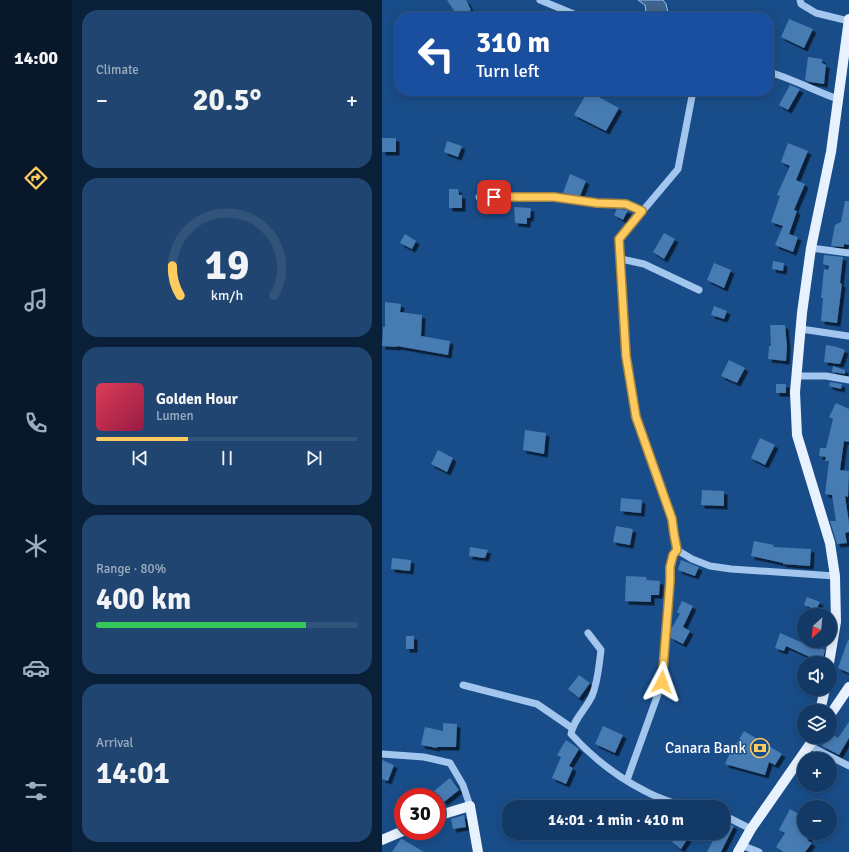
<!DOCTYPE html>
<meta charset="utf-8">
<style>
body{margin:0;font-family:Signika,sans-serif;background:#204570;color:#f1f3f6;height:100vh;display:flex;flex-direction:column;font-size:15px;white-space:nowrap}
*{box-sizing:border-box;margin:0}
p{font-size:13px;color:#9dadc0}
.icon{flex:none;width:22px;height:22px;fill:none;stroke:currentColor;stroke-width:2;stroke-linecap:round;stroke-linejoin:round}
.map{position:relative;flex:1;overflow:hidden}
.details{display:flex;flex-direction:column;gap:10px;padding:10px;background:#0a2039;width:310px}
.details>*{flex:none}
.banner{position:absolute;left:12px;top:12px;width:380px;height:84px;border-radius:16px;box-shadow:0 2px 10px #0003,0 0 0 1px #32547b;background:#1a4fa0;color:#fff;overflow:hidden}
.needle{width:26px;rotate:207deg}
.buttons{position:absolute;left:415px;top:608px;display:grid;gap:8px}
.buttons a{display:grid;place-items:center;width:40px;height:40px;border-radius:50%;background:#133a67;box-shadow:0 2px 10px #0003,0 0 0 1px #32547b;font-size:20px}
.speed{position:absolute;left:12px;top:788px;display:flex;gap:8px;font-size:20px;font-weight:700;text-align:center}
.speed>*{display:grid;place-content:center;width:52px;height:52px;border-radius:50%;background:#133a67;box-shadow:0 2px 10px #0003,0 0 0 1px #32547b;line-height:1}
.speed .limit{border:6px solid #d22;background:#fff;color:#111}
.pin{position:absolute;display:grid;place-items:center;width:34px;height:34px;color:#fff;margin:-17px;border-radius:8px;box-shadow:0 2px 6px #0006}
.me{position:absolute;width:44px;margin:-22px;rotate:4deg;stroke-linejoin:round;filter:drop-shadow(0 0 3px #0008)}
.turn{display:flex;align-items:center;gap:14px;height:84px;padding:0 16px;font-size:18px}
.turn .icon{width:52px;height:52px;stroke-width:2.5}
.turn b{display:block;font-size:28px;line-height:34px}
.big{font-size:30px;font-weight:700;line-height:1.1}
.details .card{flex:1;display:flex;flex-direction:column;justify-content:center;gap:6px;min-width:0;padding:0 14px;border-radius:16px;background:#204570}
.details .dial{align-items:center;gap:0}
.dial svg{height:104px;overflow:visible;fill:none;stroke:#32547b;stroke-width:7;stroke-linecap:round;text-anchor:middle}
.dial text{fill:#f1f3f6;stroke:none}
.song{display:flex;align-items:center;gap:12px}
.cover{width:48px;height:48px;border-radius:6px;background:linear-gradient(135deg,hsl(350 70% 55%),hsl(340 70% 35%))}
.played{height:4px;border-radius:2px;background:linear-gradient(90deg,#ffcb5e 35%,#32547b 35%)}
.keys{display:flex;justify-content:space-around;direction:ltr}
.heat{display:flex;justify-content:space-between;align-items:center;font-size:22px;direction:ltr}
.charge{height:6px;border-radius:3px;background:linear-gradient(90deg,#34c759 80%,#32547b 0)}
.trip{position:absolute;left:120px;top:800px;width:228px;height:40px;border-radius:16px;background:#133a67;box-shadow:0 2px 10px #0003,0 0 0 1px #32547b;font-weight:700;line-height:40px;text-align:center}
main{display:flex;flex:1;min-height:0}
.tabs{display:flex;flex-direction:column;width:72px;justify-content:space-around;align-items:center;background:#081729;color:#9dadc0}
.tabs .icon{width:28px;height:28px}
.tabs .current{color:#ffcb5e}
.tabs b{font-size:18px;color:#f1f3f6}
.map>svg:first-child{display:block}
.water{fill:#3d638e;stroke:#95c2ef}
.building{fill:#467bb3;filter:url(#shadow)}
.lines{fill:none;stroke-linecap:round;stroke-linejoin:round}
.minor{stroke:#a2c6ed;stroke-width:7}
.major{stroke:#e8f2ff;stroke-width:10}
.route-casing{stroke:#a6843d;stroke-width:10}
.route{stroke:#ffcb5e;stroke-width:7}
.labels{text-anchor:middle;stroke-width:3;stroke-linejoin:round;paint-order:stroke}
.poi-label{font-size:15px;fill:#fff;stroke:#194d89;text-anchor:end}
</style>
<main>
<nav class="tabs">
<b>14:00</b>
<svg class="icon current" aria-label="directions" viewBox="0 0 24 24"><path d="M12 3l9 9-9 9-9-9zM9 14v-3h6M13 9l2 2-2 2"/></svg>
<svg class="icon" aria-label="music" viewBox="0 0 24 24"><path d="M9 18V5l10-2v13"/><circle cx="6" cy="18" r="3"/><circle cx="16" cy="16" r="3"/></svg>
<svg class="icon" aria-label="phone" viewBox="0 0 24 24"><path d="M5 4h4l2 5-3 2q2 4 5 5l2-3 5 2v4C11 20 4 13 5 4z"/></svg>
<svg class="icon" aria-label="climate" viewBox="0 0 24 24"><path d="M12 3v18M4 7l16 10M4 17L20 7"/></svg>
<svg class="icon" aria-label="car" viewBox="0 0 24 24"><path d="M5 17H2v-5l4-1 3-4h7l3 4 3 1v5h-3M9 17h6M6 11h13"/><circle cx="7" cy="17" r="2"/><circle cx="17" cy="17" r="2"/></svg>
<svg class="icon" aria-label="filters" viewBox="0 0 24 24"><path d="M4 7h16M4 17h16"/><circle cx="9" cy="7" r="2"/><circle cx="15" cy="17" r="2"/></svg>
</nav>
<section class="details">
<div class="card"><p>Climate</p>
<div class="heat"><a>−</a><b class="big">20.5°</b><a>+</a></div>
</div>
<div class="card dial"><svg viewBox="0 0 100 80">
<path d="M14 69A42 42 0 1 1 86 69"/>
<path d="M14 69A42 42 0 0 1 8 46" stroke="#ffcb5e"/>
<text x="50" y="56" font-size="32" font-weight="700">19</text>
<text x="50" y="72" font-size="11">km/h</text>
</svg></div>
<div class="card">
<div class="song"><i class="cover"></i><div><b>Golden Hour</b><p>Lumen</p></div></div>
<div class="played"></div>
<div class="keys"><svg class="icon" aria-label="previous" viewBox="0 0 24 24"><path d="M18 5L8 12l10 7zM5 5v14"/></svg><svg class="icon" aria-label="pause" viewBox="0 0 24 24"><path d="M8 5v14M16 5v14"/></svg><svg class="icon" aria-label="next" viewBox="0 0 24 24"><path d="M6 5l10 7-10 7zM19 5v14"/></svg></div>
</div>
<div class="card"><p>Range · 80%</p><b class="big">400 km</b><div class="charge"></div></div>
<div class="card"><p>Arrival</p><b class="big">14:01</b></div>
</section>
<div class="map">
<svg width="467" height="852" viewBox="0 0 467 852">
<defs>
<filter id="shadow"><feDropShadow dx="3.5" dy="3.5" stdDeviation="0" flood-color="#0009"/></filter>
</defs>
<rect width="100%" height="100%" fill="#194d89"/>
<polygon class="water" points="256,0 281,0 284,4 287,17 265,17 263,5"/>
<g class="building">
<polygon points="65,0 84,0 89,10 76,17"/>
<polygon points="407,19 431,29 422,48 399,37"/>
<polygon points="426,57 440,59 440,63 444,65 442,84 428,82 423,80"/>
<polygon points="408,85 418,89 406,110 397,105"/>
<polygon points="206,91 237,108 224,131 192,115"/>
<rect x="0" y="138" width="14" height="14"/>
<polygon points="65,141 80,146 76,157 62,152"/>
<polygon points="406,143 426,151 414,180 423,184 412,210 415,211 407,234 416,237 411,252 393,245 401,226 389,222 398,196 395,195 408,166 399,162"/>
<polygon points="188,174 204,181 198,196 181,193"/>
<polygon points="67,189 76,189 77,195 80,195 80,208 67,208"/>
<polygon points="463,201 467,201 467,245 462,244 462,247 449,246 453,225 459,222"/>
<polygon points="132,207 149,208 148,218 145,218 145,224 133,223"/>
<polygon points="235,209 246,210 241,220 232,215"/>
<polygon points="282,233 293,239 282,259 271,252"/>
<polygon points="23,234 34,241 30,249 18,243"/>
<polygon points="442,255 461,257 458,283 460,284 455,323 439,321 441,298 439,298 442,269 446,270 447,266 441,264"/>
<polygon points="391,261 402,263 401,271 390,269"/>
<polygon points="332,263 349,270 342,288 325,280"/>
<polygon points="3,302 19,304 18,312 40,315 39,336 68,341 66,355 15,346 15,347 0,346 1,327 3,327"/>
<polygon points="332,306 345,311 342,319 329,315"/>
<polygon points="388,325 403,325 405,347 404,361 386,359 387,346 389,346"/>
<polygon points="444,345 455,347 463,350 458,364 442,362"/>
<polygon points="347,360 363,368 355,383 339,376"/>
<polygon points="451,366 463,370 463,374 450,372"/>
<polygon points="448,382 460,384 459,389 447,386"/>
<rect x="394" y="384" width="10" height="9"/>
<polygon points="454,403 467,409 467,442 462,441 458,470 467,471 466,497 463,496 467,523 467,532 463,533 465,543 455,544 448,521 454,521 450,495 443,494 447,461 443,461 444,457 437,456 438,448 444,448 451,419 447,417"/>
<polygon points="143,430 164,433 162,454 141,450"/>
<polygon points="378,438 393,445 383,465 369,458"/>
<polygon points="56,450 71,458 65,472 49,464"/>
<polygon points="320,490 342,491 342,506 319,505"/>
<polygon points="239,498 260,500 259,513 238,511"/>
<polygon points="234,526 251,529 248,545 231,542"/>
<polygon points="372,541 392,545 391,547 429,549 428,566 401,564 401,563 369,556"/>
<polygon points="88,547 106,550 103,558 87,556"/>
<polygon points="10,558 29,560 28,571 9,569"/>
<polygon points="299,560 317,567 313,576 296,570"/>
<polygon points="244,576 264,577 265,580 278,581 277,595 269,595 269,602 243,601"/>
<polygon points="425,597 438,602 434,610 422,605"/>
<polygon points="300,601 311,606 301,627 308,631 301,644 289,638 289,629 298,614 295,612"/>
<polygon points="398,633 437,650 438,648 443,650 440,663 430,663 432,659 404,646 402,651 393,648"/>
<rect x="24" y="636" width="8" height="13"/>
<polygon points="466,640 467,640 467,673 456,668"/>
<polygon points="197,675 208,683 197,698 186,689"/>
<polygon points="467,722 467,738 457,755 440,746 445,737 448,737 448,733 456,738"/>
<polygon points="61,723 75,724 74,747 55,747 55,748 39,745 43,727 61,731"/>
<polygon points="221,726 241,735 233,753 213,744"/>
<polygon points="362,731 400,754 393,765 387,762 383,775 343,764 348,753 349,753"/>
<polygon points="184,740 197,749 187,766 191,768 184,784 170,778 179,757 175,755"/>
<polygon points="0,760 12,765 6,781 0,779"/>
<polygon points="68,778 77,790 62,802 52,791"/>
<polygon points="408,809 422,817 422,833 430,833 425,840 430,843 423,852 401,852 394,847 403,833 397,830"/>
<polygon points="82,815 84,827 71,829 69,819"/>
<polygon points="341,821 352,826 339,852 325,852 335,833 341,833"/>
<polygon points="297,833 299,833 306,838 299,849 290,842"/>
<polygon points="20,839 42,852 10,852 18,840"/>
</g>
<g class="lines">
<g class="minor">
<polyline points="158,0 199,17"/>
<polyline points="418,0 419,4 434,13 467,21"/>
<path d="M 387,72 C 411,79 433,91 456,99"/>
<polyline points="311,91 296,169 237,239 244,356 254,417 290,519 295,550 310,559 328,566 349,569 453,576"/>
<polyline points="97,197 173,197 215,203 244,204 260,211"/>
<polyline points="429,248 467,253"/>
<polyline points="239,259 262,264 317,290"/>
<polyline points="419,329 466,336"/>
<polyline points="414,376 444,376 467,380"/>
<path d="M 206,633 L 219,650 C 217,665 216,682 210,696 C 204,709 191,720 189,734 C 210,757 235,777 263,791 C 275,798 290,802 303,807"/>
<polyline points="81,685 155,704 190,728"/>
<polyline points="426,745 467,766"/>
<polyline points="0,754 42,757 68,763 81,785 88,806"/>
<path d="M 245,780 L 280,683 L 288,581 C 288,569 288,560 295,550"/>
<polyline points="341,815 369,829"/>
<polyline points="359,845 377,852"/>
</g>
<g class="major">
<polyline points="447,663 454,622 453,576 448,543 415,435 413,392 420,313 429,248 449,152 467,19"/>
<polyline points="438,711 443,689"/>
<polyline points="448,715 467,687"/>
<polyline points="55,816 88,806 96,852"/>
<polyline points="0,840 21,831"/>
<polyline points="356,852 369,829 433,737"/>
</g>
</g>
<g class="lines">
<g class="route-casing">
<polyline id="route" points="112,197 172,197 215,203 244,204 260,211 237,239 244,356 254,417 290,519 292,534 295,550 291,555 288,567 288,581 280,682"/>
</g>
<use href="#route" class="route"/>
</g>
<defs>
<g id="bank-ring" transform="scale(1)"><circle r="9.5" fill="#194d89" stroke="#ffcb5e" stroke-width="1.5"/><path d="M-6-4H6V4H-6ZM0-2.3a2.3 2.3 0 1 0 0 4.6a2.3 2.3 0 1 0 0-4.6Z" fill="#ffcb5e"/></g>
</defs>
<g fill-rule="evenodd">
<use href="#bank-ring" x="378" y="748"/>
</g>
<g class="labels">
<g class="poi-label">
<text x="364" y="753">Canara Bank</text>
</g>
</g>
</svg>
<div class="buttons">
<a><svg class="needle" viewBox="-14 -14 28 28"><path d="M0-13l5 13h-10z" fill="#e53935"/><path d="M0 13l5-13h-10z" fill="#9dadc0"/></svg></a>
<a><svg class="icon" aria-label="sound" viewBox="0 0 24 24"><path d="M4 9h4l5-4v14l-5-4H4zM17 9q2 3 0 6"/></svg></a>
<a><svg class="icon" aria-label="layers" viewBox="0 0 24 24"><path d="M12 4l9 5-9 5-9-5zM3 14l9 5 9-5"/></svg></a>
<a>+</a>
<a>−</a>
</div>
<div class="speed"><div class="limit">30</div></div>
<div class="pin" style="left:112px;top:197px;background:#d93025"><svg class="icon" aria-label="arrive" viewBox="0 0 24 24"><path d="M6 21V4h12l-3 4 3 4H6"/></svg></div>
<svg class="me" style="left:280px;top:682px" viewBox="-20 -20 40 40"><path d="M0-17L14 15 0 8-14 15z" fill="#ffcb5e" stroke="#fff" stroke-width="4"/></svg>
<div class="trip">14:01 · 1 min · 410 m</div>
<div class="banner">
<div class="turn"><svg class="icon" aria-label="left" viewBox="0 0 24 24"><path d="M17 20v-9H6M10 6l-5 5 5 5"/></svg><div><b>310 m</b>Turn left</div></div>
</div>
</div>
</main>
